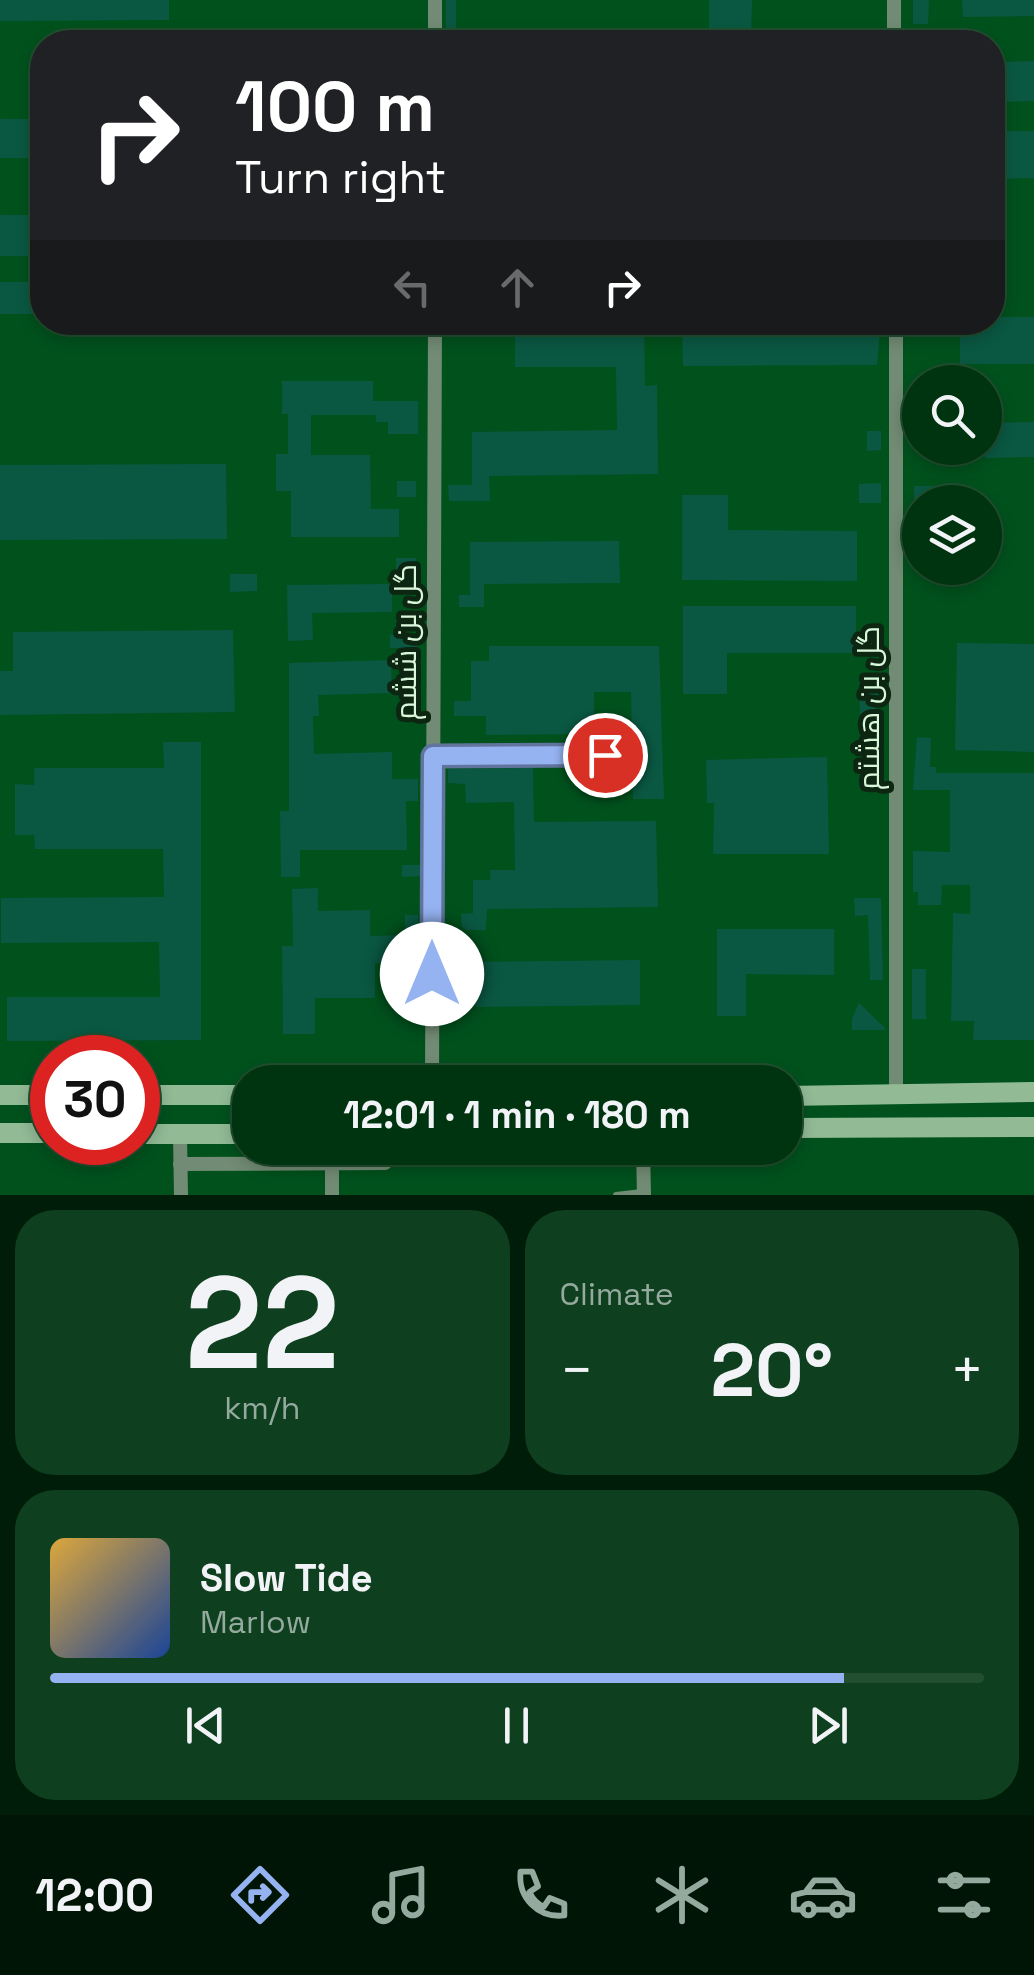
<!DOCTYPE html>
<meta charset="utf-8">
<style>
body{margin:0;font-family:"Space Grotesk",Cairo,sans-serif;background:#0e3f1e;color:#f1f3f6;height:100vh;display:flex;flex-direction:column;font-size:38px;white-space:nowrap}
*{box-sizing:border-box;margin:0}
p{font-size:32px;color:#95aa9f}
.icon{flex:none;width:55px;height:55px;fill:none;stroke:currentColor;stroke-width:2;stroke-linecap:round;stroke-linejoin:round}
.map{position:relative;height:1195px;overflow:hidden}
.side{display:flex;flex-direction:column;gap:15px;padding:15px;background:#001d09;flex:1}
.side>*{flex:none}
.guide{position:absolute;left:30px;top:30px;width:975px;height:305px;border-radius:40px;box-shadow:0 5px 15px #0003,0 0 0 2px #224f30;background:#202124;color:#fff;overflow:hidden}
.fabs{position:absolute;left:902px;top:365px;display:grid;gap:20px}
.fabs a{display:grid;place-items:center;width:100px;height:100px;border-radius:50%;background:#003410;box-shadow:0 5px 15px #0003,0 0 0 2px #224f30;font-size:50px}
.speed{position:absolute;left:30px;top:1035px;display:flex;gap:20px;font-size:50px;font-weight:700;text-align:center}
.speed>*{display:grid;place-content:center;width:130px;height:130px;border-radius:50%;background:#003410;box-shadow:0 5px 15px #0003,0 0 0 2px #224f30;line-height:1}
.speed .limit{border:15px solid #d22;background:#fff;color:#111}
.pin{position:absolute;display:grid;place-items:center;width:85px;height:85px;color:#fff;margin:-42px;border:5px solid #fff;border-radius:50%;box-shadow:0 2px 10px #0007}
.me{position:absolute;width:110px;margin:-55px;rotate:0deg;stroke-linejoin:round;filter:drop-shadow(0 0 8px #0008)}
.turn{display:flex;align-items:center;gap:35px;height:210px;padding:0 40px;font-size:45px}
.turn .icon{width:130px;height:130px;stroke-width:2.5}
.turn b{display:block;font-size:70px;line-height:85px}
.lanes{display:flex;align-items:center;height:95px;padding:0 40px;background:#0003;justify-content:center;gap:50px;direction:ltr}
.lanes .off{opacity:.35}
.big{font-size:75px;font-weight:600;line-height:1.1}
.side .tile{flex:1;display:flex;flex-direction:column;justify-content:center;gap:15px;min-width:0;padding:0 35px;border-radius:40px;background:#0e3f1e}
.side .dial{align-items:center;gap:0}
.dial b{font-size:130px;line-height:1}
.song{display:flex;align-items:center;gap:30px}
.cover{width:120px;height:120px;border-radius:15px;background:linear-gradient(135deg,hsl(40 70% 55%),hsl(220 70% 35%))}
.played{height:10px;border-radius:5px;background:linear-gradient(90deg,#95b2f1 85%,#224f30 85%)}
.keys{display:flex;justify-content:space-around;direction:ltr}
.heat{display:flex;justify-content:space-between;align-items:center;font-size:55px;direction:ltr}
.side .tiles{flex:1;display:grid;gap:15px;grid-template-columns:1fr 1fr}
.tile:last-child{grid-column:span 2}
.trip{position:absolute;left:232px;top:1065px;width:570px;height:100px;border-radius:40px;background:#003410;box-shadow:0 5px 15px #0003,0 0 0 2px #224f30;font-weight:600;line-height:100px;text-align:center}
.tab-bar{display:flex;height:160px;justify-content:space-around;align-items:center;background:#001506;color:#95aa9f}
.tab-bar .icon{width:70px;height:70px}
.tab-bar .selected{color:#95b2f1}
.tab-bar b{font-size:45px;color:#f1f3f6}
.map>svg:first-child{display:block}
.built{fill:#01511d;fill-rule:evenodd}
.building{fill:#0a5842}
.lines{fill:none;stroke-linecap:round;stroke-linejoin:round}
.lane{stroke:#728b74;stroke-width:6}
.street{stroke:#728b74;stroke-width:14}
.secondary{stroke:#91ba95;stroke-width:20}
.route-casing{stroke:#61749d;stroke-width:25}
.route{stroke:#95b2f1;stroke-width:18}
.labels{text-anchor:middle;stroke-width:10;stroke-linejoin:round;paint-order:stroke}
.street-label{font-size:30px;fill:#d8f7db;stroke:#0d2611}
</style>
<div class="map">
<svg width="1034" height="1195" viewBox="0 0 1034 1195">
<rect width="100%" height="100%" fill="#004516"/>
<path class="built" d="M 0,0 L 1034,0 L 1034,1195 L 0,1195 ZM 42,42 L 992,42 L 992,322 L 42,322 ZM 920,382 L 985,382 L 985,448 L 920,448 ZM 920,502 L 985,502 L 985,568 L 920,568 ZM 52,1058 L 138,1058 L 138,1142 L 52,1142 ZM 250,1082 L 785,1082 L 785,1148 L 250,1148 Z"/>
<g class="building">
<polygon points="0,0 169,0 169,20 0,21"/>
<rect x="446" y="0" width="10" height="32"/>
<polygon points="709,0 752,0 751,42 709,42"/>
<polygon points="913,0 929,0 928,24 913,24"/>
<polygon points="962,0 1034,0 1034,16 963,17"/>
<polygon points="1034,61 1034,101 992,102 992,62"/>
<rect x="0" y="119" width="42" height="39"/>
<polygon points="992,131 1034,131 1034,178 992,179"/>
<rect x="0" y="215" width="42" height="41"/>
<rect x="0" y="282" width="42" height="32"/>
<polygon points="992,317 1034,317 1034,364 960,364 960,322 992,322"/>
<rect x="272" y="322" width="37" height="15"/>
<polygon points="617,322 644,322 645,386 657,385 658,474 489,476 490,501 449,501 448,485 472,485 472,432 617,430 616,367 515,367 515,326 617,326"/>
<polygon points="682,322 830,322 830,332 880,331 877,365 683,366"/>
<polygon points="282,381 373,381 373,401 418,401 418,434 388,434 388,422 376,422 376,415 311,415 311,455 370,455 371,509 399,509 399,537 291,537 291,491 276,491 276,454 288,454 288,414 282,414"/>
<polygon points="1034,422 1034,457 985,458 985,423"/>
<polygon points="867,431 881,431 881,450 867,451"/>
<polygon points="226,464 227,539 0,540 0,465"/>
<rect x="397" y="481" width="19" height="16"/>
<polygon points="881,483 881,503 859,503 859,484"/>
<rect x="914" y="486" width="32" height="16"/>
<polygon points="682,495 728,495 728,530 857,531 857,581 682,580"/>
<polygon points="619,541 620,583 484,584 484,607 459,607 459,595 470,595 470,542"/>
<polygon points="396,558 416,558 417,572 396,572"/>
<polygon points="230,574 257,574 257,591 230,592"/>
<polygon points="392,584 392,612 312,613 313,640 288,641 287,585"/>
<polygon points="683,606 856,606 856,653 727,653 727,694 683,694"/>
<polygon points="233,630 235,712 0,715 0,671 13,671 13,632"/>
<rect x="390" y="635" width="27" height="13"/>
<polygon points="957,643 1034,644 1034,752 955,750"/>
<polygon points="489,646 659,646 664,799 633,799 631,692 594,692 594,734 486,735 486,716 454,716 454,701 471,701 471,661 489,661"/>
<polygon points="391,660 392,693 318,695 319,716 313,716 314,754 392,752 392,779 418,779 418,801 406,801 407,850 300,850 300,877 281,877 280,811 289,811 289,663"/>
<polygon points="859,678 879,678 876,714 860,714"/>
<polygon points="917,737 931,738 930,767 936,767 936,773 1034,773 1034,1040 973,1040 974,1021 951,1021 953,913 970,914 970,885 942,885 941,905 918,905 918,892 913,892 913,851 950,852 950,790 913,790"/>
<polygon points="163,742 201,742 201,1040 7,1041 7,997 160,997 159,942 1,943 1,898 164,897 163,849 35,849 34,835 15,835 15,784 34,785 34,768 164,768"/>
<polygon points="827,757 829,854 713,854 714,803 707,803 706,760"/>
<polygon points="533,768 534,822 656,821 658,907 487,909 486,930 466,930 462,927 461,914 473,913 473,880 490,880 490,870 515,870 514,802 466,803 465,784 448,783 448,769"/>
<polygon points="402,865 421,865 421,876 402,877"/>
<polygon points="318,888 318,911 370,910 370,936 405,935 405,915 418,915 419,963 375,963 375,998 315,998 315,1034 283,1034 282,946 293,946 292,889"/>
<polygon points="854,898 881,898 883,980 870,980 868,915 855,916"/>
<polygon points="717,929 834,929 834,975 746,974 746,1016 717,1016"/>
<polygon points="640,960 640,1005 476,1007 475,962"/>
<rect x="912" y="969" width="14" height="50"/>
<polygon points="859,1003 885,1028 885,1030 852,1030 852,1019"/>
</g>
<g class="lines">
<polyline class="lane" points="616,1195 642,1192"/>
<g class="street">
<polyline points="435,0 435,42"/>
<polyline points="894,0 894,42"/>
<polyline points="896,322 896,1094"/>
<polyline points="433,756 605,755"/>
<polyline points="432,1082 435,322"/>
<polyline points="180,1134 181,1195"/>
<polyline points="643,1148 644,1195"/>
<polyline points="180,1164 385,1163"/>
<polyline points="332,1195 332,1148"/>
</g>
<g class="secondary">
<polyline points="626,1082 646,1076 668,1082"/>
<polyline points="0,1095 52,1095"/>
<polyline points="138,1095 250,1095"/>
<polyline points="785,1096 1034,1092"/>
<polyline points="785,1128 1034,1127"/>
<polyline points="0,1133 52,1133"/>
<polyline points="138,1134 250,1134"/>
</g>
</g>
<g class="lines">
<g class="route-casing">
<polyline id="route" points="432,974 433,756 605,755"/>
</g>
<use href="#route" class="route"/>
</g>
<g class="labels">
<g class="street-label">
<text transform="translate(406 642) rotate(-90)" y="10">گل بن ششم</text>
<text transform="translate(869 708) rotate(-90)" y="10">گل بن هشتم</text>
</g>
</g>
</svg>
<div class="fabs">
<a><svg class="icon" aria-label="search" viewBox="0 0 24 24"><circle cx="10" cy="10" r="6"/><path d="M15 15l6 6"/></svg></a>
<a><svg class="icon" aria-label="layers" viewBox="0 0 24 24"><path d="M12 4l9 5-9 5-9-5zM3 14l9 5 9-5"/></svg></a>
</div>
<div class="speed"><div class="limit">30</div></div>
<div class="pin" style="left:605px;top:755px;background:#d93025"><svg class="icon" aria-label="arrive" viewBox="0 0 24 24"><path d="M6 21V4h12l-3 4 3 4H6"/></svg></div>
<svg class="me" style="left:432px;top:974px" viewBox="-20 -20 40 40"><circle r="19" fill="#fff"/><path d="M0-13L10 11 0 6-10 11z" fill="#95b2f1"/></svg>
<div class="trip">12:01 · 1 min · 180 m</div>
<div class="guide">
<div class="turn"><svg class="icon" aria-label="right" viewBox="0 0 24 24"><path d="M7 20v-9h11M14 6l5 5-5 5"/></svg><div><b>100 m</b>Turn right</div></div>
<div class="lanes"><svg class="icon off" aria-label="left" viewBox="0 0 24 24"><path d="M17 20v-9H6M10 6l-5 5 5 5"/></svg><svg class="icon off" aria-label="ahead" viewBox="0 0 24 24"><path d="M12 20V5M6 11l6-6 6 6"/></svg><svg class="icon" aria-label="right" viewBox="0 0 24 24"><path d="M7 20v-9h11M14 6l5 5-5 5"/></svg></div>
</div>
</div>
<section class="side">
<div class="tiles">
<div class="tile dial"><b>22</b><p>km/h</p></div>
<div class="tile"><p>Climate</p>
<div class="heat"><a>−</a><b class="big">20°</b><a>+</a></div>
</div>
<div class="tile">
<div class="song"><i class="cover"></i><div><b>Slow Tide</b><p>Marlow</p></div></div>
<div class="played"></div>
<div class="keys"><svg class="icon" aria-label="previous" viewBox="0 0 24 24"><path d="M18 5L8 12l10 7zM5 5v14"/></svg><svg class="icon" aria-label="pause" viewBox="0 0 24 24"><path d="M8 5v14M16 5v14"/></svg><svg class="icon" aria-label="next" viewBox="0 0 24 24"><path d="M6 5l10 7-10 7zM19 5v14"/></svg></div>
</div>
</div>
</section>
<nav class="tab-bar">
<b>12:00</b>
<svg class="icon selected" aria-label="directions" viewBox="0 0 24 24"><path d="M12 3l9 9-9 9-9-9zM9 14v-3h6M13 9l2 2-2 2"/></svg>
<svg class="icon" aria-label="music" viewBox="0 0 24 24"><path d="M9 18V5l10-2v13"/><circle cx="6" cy="18" r="3"/><circle cx="16" cy="16" r="3"/></svg>
<svg class="icon" aria-label="phone" viewBox="0 0 24 24"><path d="M5 4h4l2 5-3 2q2 4 5 5l2-3 5 2v4C11 20 4 13 5 4z"/></svg>
<svg class="icon" aria-label="climate" viewBox="0 0 24 24"><path d="M12 3v18M4 7l16 10M4 17L20 7"/></svg>
<svg class="icon" aria-label="car" viewBox="0 0 24 24"><path d="M5 17H2v-5l4-1 3-4h7l3 4 3 1v5h-3M9 17h6M6 11h13"/><circle cx="7" cy="17" r="2"/><circle cx="17" cy="17" r="2"/></svg>
<svg class="icon" aria-label="filters" viewBox="0 0 24 24"><path d="M4 7h16M4 17h16"/><circle cx="9" cy="7" r="2"/><circle cx="15" cy="17" r="2"/></svg>
</nav>
